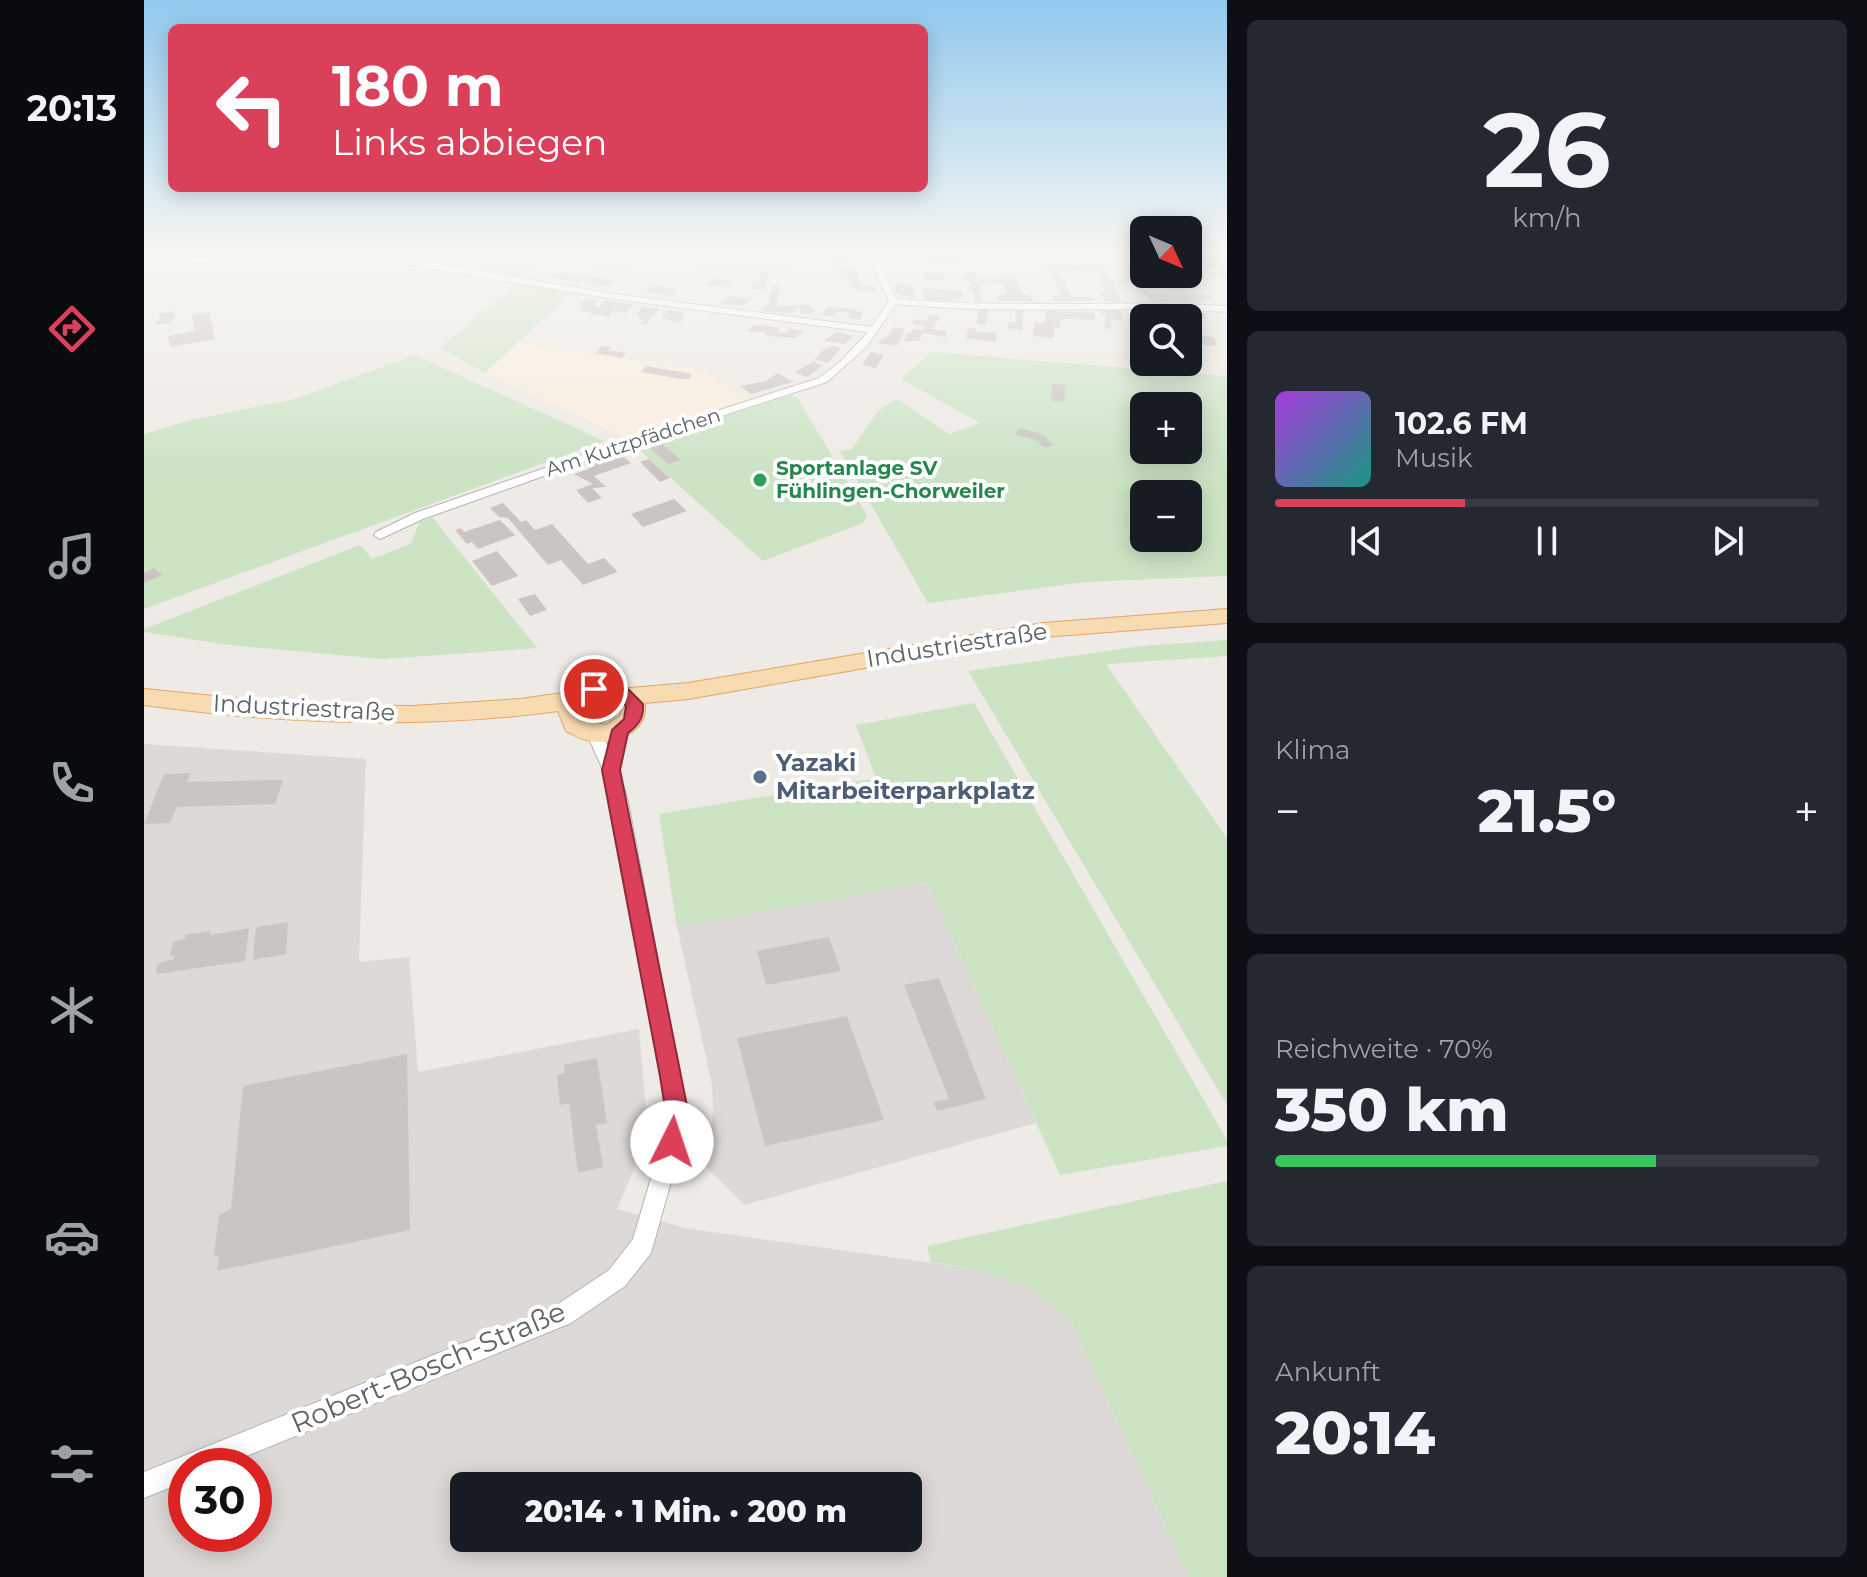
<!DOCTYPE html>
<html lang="de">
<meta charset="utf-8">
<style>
body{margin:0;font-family:Montserrat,sans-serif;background:#242831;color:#f1f3f6;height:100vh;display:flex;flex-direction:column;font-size:30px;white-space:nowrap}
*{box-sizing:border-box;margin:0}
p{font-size:26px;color:#9ea1a6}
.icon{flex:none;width:44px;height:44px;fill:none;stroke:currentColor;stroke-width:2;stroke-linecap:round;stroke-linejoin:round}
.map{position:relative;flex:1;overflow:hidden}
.drawer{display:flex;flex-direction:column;gap:20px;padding:20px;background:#0d0f14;width:640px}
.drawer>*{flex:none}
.guide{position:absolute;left:24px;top:24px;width:760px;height:168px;border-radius:12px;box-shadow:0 4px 20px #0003;background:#da4059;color:#fff;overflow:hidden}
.needle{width:52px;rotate:134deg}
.fabs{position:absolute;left:986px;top:216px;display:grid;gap:16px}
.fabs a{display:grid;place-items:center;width:72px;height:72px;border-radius:12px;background:#171b24;box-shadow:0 4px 20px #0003;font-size:40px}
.speed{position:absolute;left:24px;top:1448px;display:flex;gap:16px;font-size:40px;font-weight:700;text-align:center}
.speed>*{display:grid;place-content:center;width:104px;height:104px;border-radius:50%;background:#171b24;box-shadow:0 4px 20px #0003;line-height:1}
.speed .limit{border:12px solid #d22;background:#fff;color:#111}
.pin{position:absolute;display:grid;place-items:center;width:68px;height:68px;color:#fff;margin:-34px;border:4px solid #fff;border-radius:50%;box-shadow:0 2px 8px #0007}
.me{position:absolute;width:88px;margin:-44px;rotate:4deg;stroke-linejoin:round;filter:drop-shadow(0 0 6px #0008)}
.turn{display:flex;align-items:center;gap:28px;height:168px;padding:0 32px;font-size:36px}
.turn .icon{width:104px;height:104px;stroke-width:2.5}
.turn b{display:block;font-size:56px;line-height:68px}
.big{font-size:60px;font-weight:800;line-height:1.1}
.drawer .tile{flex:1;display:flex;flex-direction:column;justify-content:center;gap:12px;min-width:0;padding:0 28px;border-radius:12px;background:#242831}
.drawer .dial{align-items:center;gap:0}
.dial b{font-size:104px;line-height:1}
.song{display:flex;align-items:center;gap:24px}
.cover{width:96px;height:96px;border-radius:12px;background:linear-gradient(135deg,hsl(280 70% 55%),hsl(170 70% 35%))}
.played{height:8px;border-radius:4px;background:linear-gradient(90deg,#da4059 35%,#363941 35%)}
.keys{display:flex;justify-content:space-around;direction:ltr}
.heat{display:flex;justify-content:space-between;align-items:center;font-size:44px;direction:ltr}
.charge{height:12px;border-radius:6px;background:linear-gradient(90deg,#34c759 70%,#363941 0)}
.trip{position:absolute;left:306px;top:1472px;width:472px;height:80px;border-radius:12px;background:#171b24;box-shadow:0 4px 20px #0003;font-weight:800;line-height:80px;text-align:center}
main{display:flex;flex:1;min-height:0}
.menu{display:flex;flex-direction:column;width:144px;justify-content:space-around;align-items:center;background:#090b0e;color:#9ea1a6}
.menu .icon{width:56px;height:56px}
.menu .on{color:#da4059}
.menu b{font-size:36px;color:#f1f3f6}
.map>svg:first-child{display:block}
.commercial{fill:#fbeddd}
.industrial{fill:#ddd9d7;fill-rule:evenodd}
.green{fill:#cce3c4;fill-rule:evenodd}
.building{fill:#cac5c2}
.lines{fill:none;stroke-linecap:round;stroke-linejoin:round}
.minor-casing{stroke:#b0b4b6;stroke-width:2}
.primary-casing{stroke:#e5a468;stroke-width:2}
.minor{fill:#fff;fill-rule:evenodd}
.primary{fill:#f8dbb1;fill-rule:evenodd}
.route{fill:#da4059;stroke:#8e2a3a;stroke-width:2}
.leisure-dot{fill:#2e9e5b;stroke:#fff;stroke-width:3}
.service-dot{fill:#5c6f8a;stroke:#fff;stroke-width:3}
.labels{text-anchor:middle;stroke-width:8;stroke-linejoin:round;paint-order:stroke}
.far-street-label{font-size:20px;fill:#5d6264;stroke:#fff}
.far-leisure-label{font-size:20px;font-weight:bold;fill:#27864d;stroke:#fff;text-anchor:start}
.street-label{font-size:24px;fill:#5d6264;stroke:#fff}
.service-label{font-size:24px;font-weight:bold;fill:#4e5e75;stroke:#fff;text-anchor:start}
.near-street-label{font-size:28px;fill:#5d6264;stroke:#fff}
</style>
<main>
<nav class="menu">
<b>20:13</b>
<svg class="icon on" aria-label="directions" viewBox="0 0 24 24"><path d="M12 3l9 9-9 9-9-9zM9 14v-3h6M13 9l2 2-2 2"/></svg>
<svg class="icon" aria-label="music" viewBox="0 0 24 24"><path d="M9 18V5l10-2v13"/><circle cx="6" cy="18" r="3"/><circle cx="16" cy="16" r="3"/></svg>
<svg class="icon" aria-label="phone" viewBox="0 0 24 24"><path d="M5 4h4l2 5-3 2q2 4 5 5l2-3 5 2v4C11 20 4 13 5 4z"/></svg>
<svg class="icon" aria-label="climate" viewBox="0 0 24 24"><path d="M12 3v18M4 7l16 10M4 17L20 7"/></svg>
<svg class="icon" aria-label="car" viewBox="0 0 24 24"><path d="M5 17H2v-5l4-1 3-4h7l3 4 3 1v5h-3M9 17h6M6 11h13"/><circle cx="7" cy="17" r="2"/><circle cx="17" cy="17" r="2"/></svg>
<svg class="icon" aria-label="filters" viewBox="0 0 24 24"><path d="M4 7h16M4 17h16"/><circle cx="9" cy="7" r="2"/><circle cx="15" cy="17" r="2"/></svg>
</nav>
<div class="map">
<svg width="1083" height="1577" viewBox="0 0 1083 1577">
<rect width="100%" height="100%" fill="#eeeae5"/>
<polygon class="commercial" points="372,342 552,370 583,383 605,399 479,437 341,373"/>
<g class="industrial">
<path d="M 0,744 L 222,759 L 215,962 L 265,957 L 274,1072 L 495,1029 L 503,1124 L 496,1155 L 473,1209 L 541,1228 L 831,1269 L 888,1289 L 928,1323 L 1045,1577 L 0,1577 ZM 42,1466 L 110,1466 L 110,1534 L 42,1534 ZM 320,1486 L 764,1486 L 764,1538 L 320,1538 Z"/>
<polygon points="783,882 892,1123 600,1205 561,1166 569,1112 568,1085 533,927"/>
</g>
<g class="green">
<polygon points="0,252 94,252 0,266"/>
<polygon points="225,252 334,252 319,270"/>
<polygon points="369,252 496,252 495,258 499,252 646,252 644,274 494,260 486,271 400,258 378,279 346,274"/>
<polygon points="373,283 428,292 341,373 297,348"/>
<path d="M 787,352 L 1083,376 L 1083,576 L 941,582 L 784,603 L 696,451 L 708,449 L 733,412 L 752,398 L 805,434 L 836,423 L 757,379 ZM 1000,406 L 1044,406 L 1044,450 L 1000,450 ZM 1000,494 L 1044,494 L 1044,538 L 1000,538 Z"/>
<polygon points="271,355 460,441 0,609 0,434 43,421 150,399"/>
<polygon points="648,395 653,397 723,515 719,523 619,561 490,445"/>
<polygon points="288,517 393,648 238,659 85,645 0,632 0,629 216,545 228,559 267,544 275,523"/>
<polygon points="1083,640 1083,656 962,664 1083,838 1083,1105 824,671 997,646"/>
<polygon points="462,698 476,706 471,719 459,724 443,718 440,710 445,703"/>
<polygon points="830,703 1083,1140 1083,1146 916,1175 783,882 533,927 515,814 732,778 712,725"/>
<polygon points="1083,1181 1083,1577 1045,1577 928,1323 888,1289 831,1269 787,1262 783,1246"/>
</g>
<g class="building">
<polygon points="692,252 706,252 709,256 719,256 720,259 710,259 709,256 705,257 706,263 689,263 688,257 700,257 691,255"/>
<polygon points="783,254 814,255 821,260 785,262"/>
<polygon points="1053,254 1072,255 1075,260 1081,260 1083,265 1078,265 1083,268 1082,277 1067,276 1065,272 1076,272 1074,269 1062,268 1059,263 1070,263 1072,260 1056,259"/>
<polygon points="900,262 958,263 978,302 961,301 956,291 962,291 952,272 914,270 928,297 948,297 951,301 910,301 908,295 917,296"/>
<polygon points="694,267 712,267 716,286 730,286 732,291 712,291 702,278 696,278"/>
<polygon points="414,272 439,278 450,276 472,281 467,286 459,286 438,283 441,280 434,282 403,277"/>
<polygon points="617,272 626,272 621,290 606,289 608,282 614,282"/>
<polygon points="780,272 801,274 802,281 781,280"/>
<polygon points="823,272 832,272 833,278 871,277 879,294 885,294 890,302 855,301 853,295 863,293 860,284 835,283 838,301 831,301 829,290 825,290 827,282 820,282 818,274 824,274"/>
<polygon points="1009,274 1017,274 1020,279 1050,280 1054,285 1016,285"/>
<polygon points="567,278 584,280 588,281 587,285 581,284 578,287 561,285"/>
<polygon points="754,282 769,286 772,298 753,294 751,286 755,286"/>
<polygon points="508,285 527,288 534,290 528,296 500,292"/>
<polygon points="629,285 637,286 631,306 667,305 666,308 670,308 669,314 656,313 657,308 652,308 651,313 618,311 621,305 627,303 627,300 624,300"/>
<polygon points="779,288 813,290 818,292 820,298 809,298 809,301 780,300"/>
<polygon points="996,290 1002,290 1004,294 1062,295 1070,299 1061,299 1063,303 1009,303"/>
<polygon points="587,296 603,299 609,297 598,306 576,303"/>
<polygon points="444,299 455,300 449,305 455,307 461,300 489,305 482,313 469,311 464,317 437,311 440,307 436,304"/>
<polygon points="499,306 515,309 501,325 496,324 500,320 495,319 498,316 492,315"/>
<polygon points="682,307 701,308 719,312 716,320 705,318 705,313 699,312 693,312 690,316 679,316"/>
<polygon points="903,307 911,308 911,311 951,313 951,320 916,319 916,328 910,327 910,338 889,336 890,322 900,323"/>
<polygon points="871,308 880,309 878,330 864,328 865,322 872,322"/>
<polygon points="957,308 977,310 979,320 967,321 968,329 960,328 962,314 957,314"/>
<polygon points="834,309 845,310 841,325 833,324"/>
<polygon points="524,310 540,313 536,323 517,318"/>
<polygon points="1034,310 1060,313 1063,319 1050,318 1053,328 1045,330 1044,316 1037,316"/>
<polygon points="30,311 31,318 27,319 27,322 12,325 12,321 16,321 15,314"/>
<polygon points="65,312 71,339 26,347 24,336 51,331 48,315"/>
<polygon points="785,314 796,316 789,329 803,331 801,337 778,333 775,341 760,341 763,333 767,334 769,329 779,330 781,326 768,324 770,319 782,321"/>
<polygon points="610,324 636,328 633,333 643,333 645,328 660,331 652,338 634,337 620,335 622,332 604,332"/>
<polygon points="749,327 761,329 753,346 734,343 737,339 744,336"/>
<polygon points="824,328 832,329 831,332 853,333 851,342 822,338"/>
<polygon points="693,332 709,336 701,344 680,341"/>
<polygon points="1044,335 1070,337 1073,346 1044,344"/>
<polygon points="458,346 467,347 464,350 482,353 478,358 452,353"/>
<polygon points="689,346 697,348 684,363 670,359 682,348"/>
<polygon points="727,352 740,355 732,368 718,365"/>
<polygon points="670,361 678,366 663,377 651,372"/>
<polygon points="502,366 543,373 548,374 545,379 538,379 497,372"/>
<polygon points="634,373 649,382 607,394 596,386 622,381"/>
<polygon points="908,384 921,385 920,402 907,401"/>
<polygon points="876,428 900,435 909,446 899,447 894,441 871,434"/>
<polygon points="518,444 537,460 524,464 506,448"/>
<polygon points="475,453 487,463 450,476 462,487 448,488 458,498 444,503 432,490 449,484 430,474 445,469 440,464"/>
<polygon points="505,459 526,478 516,482 496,462"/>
<polygon points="530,499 543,511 499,527 487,514"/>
<polygon points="359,503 377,522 382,520 391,530 408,524 444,564 460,558 474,572 439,585 417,560 404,565 364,518 355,517 346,508"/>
<polygon points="356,520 371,535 334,549 328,542 323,544 311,530 317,528 320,532"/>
<polygon points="353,551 374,576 348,586 328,561"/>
<polygon points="10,568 18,575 0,583 0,573"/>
<polygon points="391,594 403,610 386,616 374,599"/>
<polygon points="47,773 43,782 139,780 131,804 33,807 26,823 0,824 20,774"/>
<polygon points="144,922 142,954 109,960 112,927"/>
<polygon points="105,928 101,961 13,974 12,968 17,962 30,959 31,955 26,956 29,942 41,939 41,935 66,931 66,935"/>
<polygon points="685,937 697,971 622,985 613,951"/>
<polygon points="795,978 842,1099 793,1111 790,1102 805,1099 760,985"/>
<polygon points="703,1016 740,1120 621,1146 593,1038"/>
<polygon points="263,1054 266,1230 73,1271 75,1257 70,1256 75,1215 87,1209 99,1086"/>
<polygon points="453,1058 463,1123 452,1125 459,1167 434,1173 425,1103 416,1105 413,1075 421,1073 420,1065"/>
</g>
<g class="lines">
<g class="minor-casing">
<g id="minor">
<polygon points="86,252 109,252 50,263 46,260"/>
<path d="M 208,252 L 227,252 L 470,294 L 728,327 L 745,301 L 723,252 L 731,252 L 752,299 C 862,309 973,300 1083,306 L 1083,312 C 973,305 862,315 752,304 L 722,347 L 683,382 L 478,448 L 279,519 L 236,539 L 230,535 L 232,532 L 271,513 L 470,444 L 675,378 L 696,362 L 724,332 L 470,299 L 276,267 Z"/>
<polygon points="1044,260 1051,265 1051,269 1044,268"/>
<polygon points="476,725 484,730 475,770 484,802 544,1121 507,1253 481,1286 427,1323 78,1466 42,1466 42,1481 0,1498 0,1472 411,1306 465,1270 489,1239 524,1121 468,802 459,770 443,734 451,728 456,730 464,747 468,730"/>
</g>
</g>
<g class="primary-casing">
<path id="primary" d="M 1083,609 L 1083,623 L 899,637 L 544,699 L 501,703 C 504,732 471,746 446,741 C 438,740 430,735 422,731 L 414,711 C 276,730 138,724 0,705 L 0,689 L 161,705 L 269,706 L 377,699 L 425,692 L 438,685 L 463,680 L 486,688 L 544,683 L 899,623 ZM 462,696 L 477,706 L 476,716 L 462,725 L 442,720 L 438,709 C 445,701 451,697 462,696 Z"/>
</g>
<use href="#minor" class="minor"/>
<use href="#primary" class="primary"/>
</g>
<linearGradient id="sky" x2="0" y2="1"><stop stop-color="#90c9ee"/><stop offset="0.53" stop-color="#f7f6f3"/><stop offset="1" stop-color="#f7f6f3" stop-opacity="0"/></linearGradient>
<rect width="1083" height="473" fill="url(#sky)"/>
<path class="route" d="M 450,683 L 481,686 L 499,704 C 500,717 495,725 484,733 L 476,770 L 546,1121 L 537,1151 L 528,1154 L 520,1151 L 516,1142 L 523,1121 L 516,1076 L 458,770 L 468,730 L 480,719 L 482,706 L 471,696 L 445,693 L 442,689 Z"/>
<circle class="leisure-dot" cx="616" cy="480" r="8"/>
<circle class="service-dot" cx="616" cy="777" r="8"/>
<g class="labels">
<g class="far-street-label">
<text transform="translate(489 442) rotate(-18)" y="7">Am Kutzpfädchen</text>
</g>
<g class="far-leisure-label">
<text x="632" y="475">Sportanlage SV<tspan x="632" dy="23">Fühlingen-Chorweiler</tspan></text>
</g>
<g class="street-label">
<text transform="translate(813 645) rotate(-9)" y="8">Industriestraße</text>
<text transform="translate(160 708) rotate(3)" y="8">Industriestraße</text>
</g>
<g class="service-label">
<text x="632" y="771">Yazaki<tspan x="632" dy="28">Mitarbeiterparkplatz</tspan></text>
</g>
<g class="near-street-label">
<text transform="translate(284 1367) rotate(-23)" y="10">Robert-Bosch-Straße</text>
</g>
</g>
</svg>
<div class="fabs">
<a><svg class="needle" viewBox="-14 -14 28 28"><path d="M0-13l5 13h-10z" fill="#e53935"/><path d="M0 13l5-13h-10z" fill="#9ea1a6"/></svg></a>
<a><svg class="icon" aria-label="search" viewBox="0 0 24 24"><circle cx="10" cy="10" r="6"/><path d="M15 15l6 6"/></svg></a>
<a>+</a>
<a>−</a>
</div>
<div class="speed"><div class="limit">30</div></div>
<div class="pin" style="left:450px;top:689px;background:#d93025"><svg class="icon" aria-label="arrive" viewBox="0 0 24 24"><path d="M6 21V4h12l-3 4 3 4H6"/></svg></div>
<svg class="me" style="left:528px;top:1142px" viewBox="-20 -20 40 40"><circle r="19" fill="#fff"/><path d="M0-13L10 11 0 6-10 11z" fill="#da4059"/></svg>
<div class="trip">20:14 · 1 Min. · 200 m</div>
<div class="guide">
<div class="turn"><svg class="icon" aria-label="left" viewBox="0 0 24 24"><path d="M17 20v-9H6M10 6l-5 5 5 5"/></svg><div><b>180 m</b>Links abbiegen</div></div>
</div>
</div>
<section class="drawer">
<div class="tile dial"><b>26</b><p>km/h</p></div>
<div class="tile">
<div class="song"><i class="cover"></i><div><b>102.6 FM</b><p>Musik</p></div></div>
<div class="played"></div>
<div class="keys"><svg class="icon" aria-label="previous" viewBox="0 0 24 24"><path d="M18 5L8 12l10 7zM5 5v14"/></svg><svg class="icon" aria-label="pause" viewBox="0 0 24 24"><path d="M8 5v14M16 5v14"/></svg><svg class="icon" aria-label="next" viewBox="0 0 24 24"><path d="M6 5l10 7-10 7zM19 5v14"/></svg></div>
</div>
<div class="tile"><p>Klima</p>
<div class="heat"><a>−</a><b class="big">21.5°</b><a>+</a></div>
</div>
<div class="tile"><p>Reichweite · 70%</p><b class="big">350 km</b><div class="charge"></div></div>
<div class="tile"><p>Ankunft</p><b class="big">20:14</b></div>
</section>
</main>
